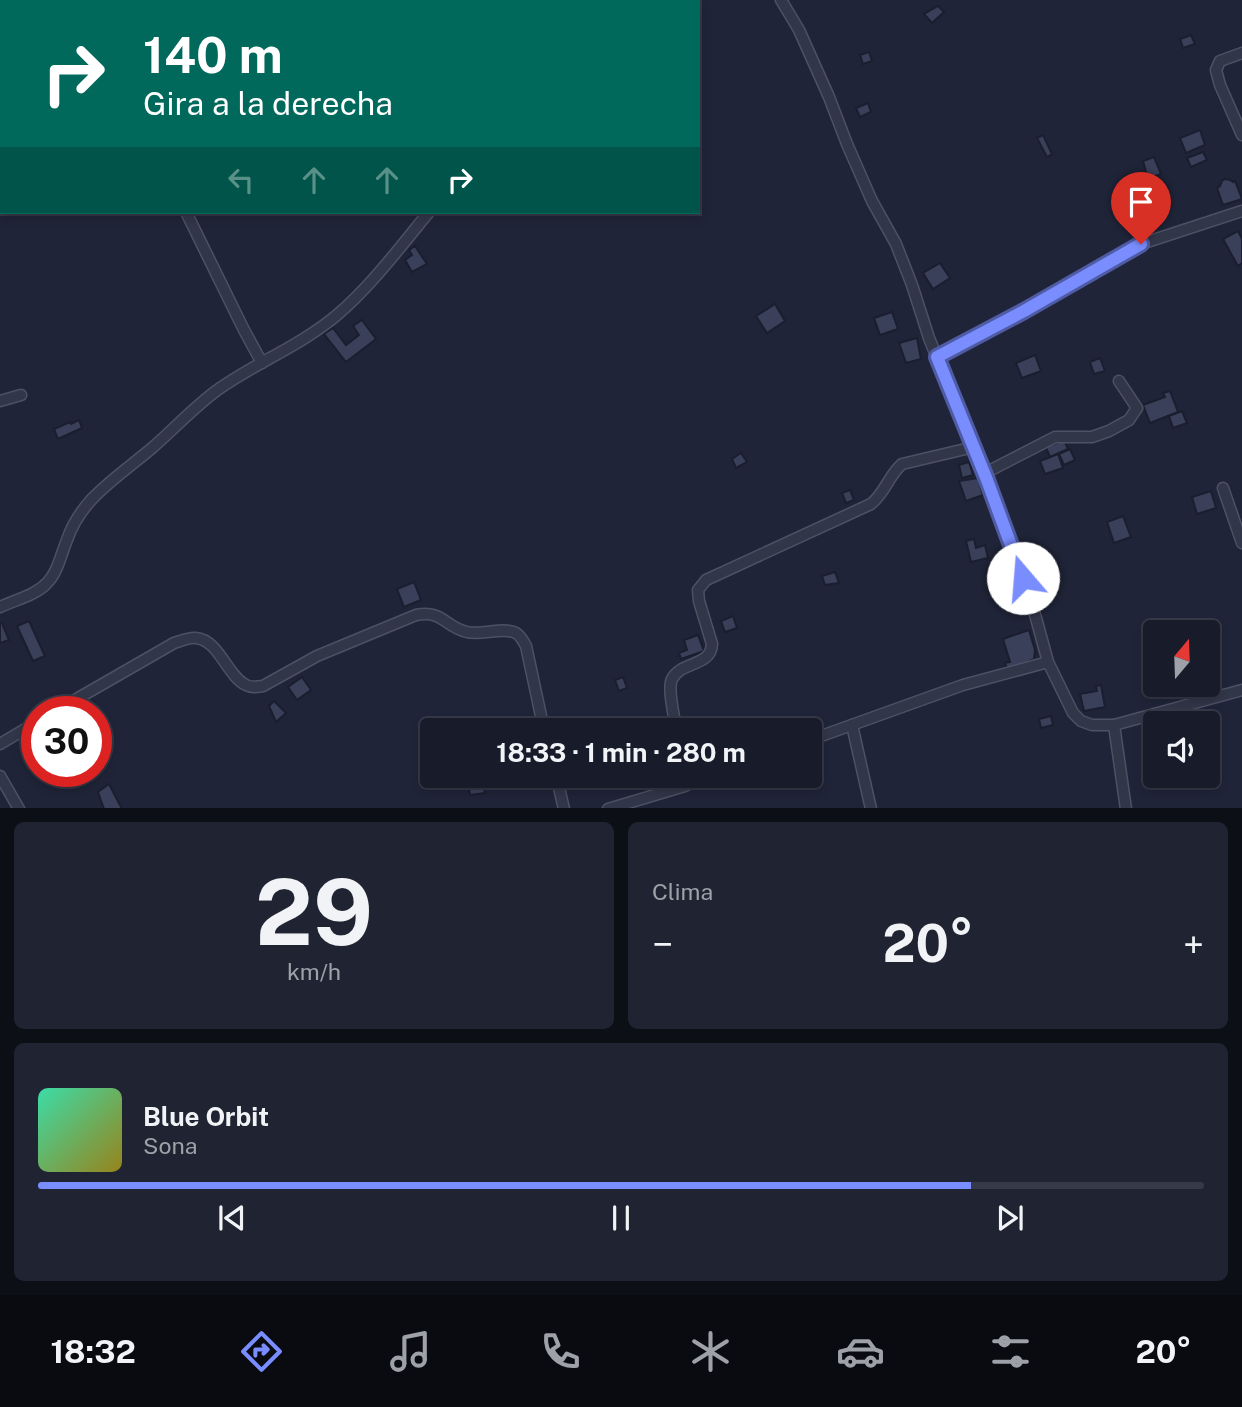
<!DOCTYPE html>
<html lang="es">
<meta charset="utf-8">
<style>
body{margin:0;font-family:"Public Sans",sans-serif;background:#202432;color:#f1f3f6;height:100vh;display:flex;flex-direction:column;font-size:26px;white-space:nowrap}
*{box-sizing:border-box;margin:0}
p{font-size:23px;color:#9ea1a8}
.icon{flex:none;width:38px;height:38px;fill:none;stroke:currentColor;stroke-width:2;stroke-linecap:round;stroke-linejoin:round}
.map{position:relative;height:808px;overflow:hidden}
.sheet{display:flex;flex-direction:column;gap:14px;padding:14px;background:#0d0f17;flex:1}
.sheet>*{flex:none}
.hud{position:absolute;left:0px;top:0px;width:700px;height:214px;box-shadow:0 4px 10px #0003,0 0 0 2px #363947;background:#00695c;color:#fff;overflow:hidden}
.needle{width:46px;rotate:19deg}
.fabs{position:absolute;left:1143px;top:620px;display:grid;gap:14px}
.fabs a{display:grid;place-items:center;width:77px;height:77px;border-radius:7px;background:#171b2a;box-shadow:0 4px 10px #0003,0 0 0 2px #363947;font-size:35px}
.speed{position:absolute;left:21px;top:696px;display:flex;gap:14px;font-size:35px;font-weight:700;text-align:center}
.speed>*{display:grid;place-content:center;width:91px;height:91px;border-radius:50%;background:#171b2a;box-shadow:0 4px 10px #0003,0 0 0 2px #363947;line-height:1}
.speed .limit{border:10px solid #d22;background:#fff;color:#111}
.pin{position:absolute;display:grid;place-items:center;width:60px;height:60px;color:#fff;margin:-72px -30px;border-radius:50% 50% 50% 0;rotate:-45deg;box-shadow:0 0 7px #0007}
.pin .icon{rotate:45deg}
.me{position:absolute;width:77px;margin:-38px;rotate:342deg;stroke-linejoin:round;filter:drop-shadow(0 0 5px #0008)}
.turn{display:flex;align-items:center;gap:24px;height:147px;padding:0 28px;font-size:32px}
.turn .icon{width:91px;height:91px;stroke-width:2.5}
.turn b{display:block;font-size:49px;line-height:60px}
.lanes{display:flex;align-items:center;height:66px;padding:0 28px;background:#0003;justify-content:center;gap:35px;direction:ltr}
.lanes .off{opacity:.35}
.big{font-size:52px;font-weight:700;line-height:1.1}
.sheet .tile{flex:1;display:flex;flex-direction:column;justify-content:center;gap:10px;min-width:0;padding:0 24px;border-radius:10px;background:#202432}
.sheet .dial{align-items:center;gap:0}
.dial b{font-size:91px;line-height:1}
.song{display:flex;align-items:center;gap:21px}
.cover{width:84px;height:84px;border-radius:10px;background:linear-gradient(135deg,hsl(160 70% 55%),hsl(50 70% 35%))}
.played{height:7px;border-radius:4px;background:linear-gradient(90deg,#798dfe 80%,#363947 80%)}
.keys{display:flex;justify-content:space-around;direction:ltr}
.heat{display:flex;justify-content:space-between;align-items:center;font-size:38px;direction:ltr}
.sheet .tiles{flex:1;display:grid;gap:14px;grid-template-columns:1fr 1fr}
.tile:last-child{grid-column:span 2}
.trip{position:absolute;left:420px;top:718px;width:402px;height:70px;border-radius:7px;background:#171b2a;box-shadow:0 4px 10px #0003,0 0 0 2px #363947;font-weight:700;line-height:70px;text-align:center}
.dock{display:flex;height:112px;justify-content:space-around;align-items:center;background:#090b11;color:#9ea1a8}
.dock .icon{width:49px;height:49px}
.dock .active{color:#798dfe}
.dock b{font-size:32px;color:#f1f3f6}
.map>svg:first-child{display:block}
.building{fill:#3a4059;stroke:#1a1e2f;stroke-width:2}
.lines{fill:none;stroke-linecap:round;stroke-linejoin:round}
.lane-casing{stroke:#4d5164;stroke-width:8}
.street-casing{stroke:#4d5164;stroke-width:13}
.lane{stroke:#323649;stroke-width:4.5}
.street{stroke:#323649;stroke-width:10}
.route-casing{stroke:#4f5ca5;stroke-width:18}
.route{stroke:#798dfe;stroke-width:12}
</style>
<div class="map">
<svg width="1242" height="809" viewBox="0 0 1242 809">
<rect width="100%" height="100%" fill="#1f2438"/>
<g class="building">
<polygon points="938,6 944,12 932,23 924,14"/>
<polygon points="1191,35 1195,44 1183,48 1180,39"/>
<polygon points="869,52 872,61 863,64 860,55"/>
<polygon points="868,103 871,112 860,117 856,108"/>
<polygon points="1200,130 1205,145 1186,153 1180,138"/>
<polygon points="1043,135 1052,154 1047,157 1037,138"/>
<polygon points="1203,152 1207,160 1191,167 1187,158"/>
<polygon points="1154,157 1161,174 1148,179 1143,161"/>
<polygon points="1225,179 1230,180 1233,182 1235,181 1242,199 1223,205 1217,188 1220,186 1222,181"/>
<polygon points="1238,231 1242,239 1242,263 1238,266 1223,239"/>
<polygon points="415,246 427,264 412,272 405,260 412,255 409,250"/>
<polygon points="940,263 950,278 933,289 923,273"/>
<polygon points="775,304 785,321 767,333 756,316"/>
<polygon points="892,312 898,329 880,335 874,318"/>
<polygon points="362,320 376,339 346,362 324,334 333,328 346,345 359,335 353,326"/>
<polygon points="917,338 921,359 906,363 899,343"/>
<polygon points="1035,355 1041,371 1022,378 1016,363"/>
<polygon points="1100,358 1105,371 1094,374 1090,362"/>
<polygon points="1170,391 1178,412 1150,423 1143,405 1165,397 1163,393"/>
<polygon points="1182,411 1187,423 1173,428 1169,416"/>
<polygon points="79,420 82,428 58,439 54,429 70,422 71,424"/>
<polygon points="1064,440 1068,449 1050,457 1046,447"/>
<polygon points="1070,449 1075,460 1064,465 1059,454"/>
<polygon points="741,453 747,462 736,468 732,459"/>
<polygon points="1058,454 1063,468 1045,474 1040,461"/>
<polygon points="969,462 973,475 962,478 959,465"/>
<polygon points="978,478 983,495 966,501 959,481"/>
<polygon points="850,490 854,500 846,503 842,493"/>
<polygon points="1211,491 1216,508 1197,514 1192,497"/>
<polygon points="1123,516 1131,537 1114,543 1107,522"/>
<polygon points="974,539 976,548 985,545 988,558 971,562 966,541"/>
<polygon points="835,572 839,583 825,585 822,576"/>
<polygon points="414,582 421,600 404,607 397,589"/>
<polygon points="733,616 737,628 725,632 721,621"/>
<polygon points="29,621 45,656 33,661 17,626"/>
<polygon points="0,623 2,623 9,640 0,643"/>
<polygon points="1029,630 1035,650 1034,659 1026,663 1007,668 1005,663 1010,662 1003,639"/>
<polygon points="698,635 704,651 681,659 679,653 687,650 684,640"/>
<polygon points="302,677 311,690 297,700 288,687"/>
<polygon points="623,677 627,688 619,691 615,680"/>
<polygon points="1101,685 1105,707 1084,711 1080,694 1097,691 1096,686"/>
<polygon points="274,701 286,713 276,722 269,706"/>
<polygon points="1051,716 1053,725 1041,728 1039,719"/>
<polygon points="474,775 475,781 482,779 485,793 470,795 467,777"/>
<polygon points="578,775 605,775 605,778 580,784"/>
<polygon points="109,784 122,809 104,809 98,792"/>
</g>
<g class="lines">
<g class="lane-casing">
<polyline id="lane" points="498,730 540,720"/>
</g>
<g class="street-casing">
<g id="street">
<polyline points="127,0 127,2"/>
<polyline points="303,0 304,2"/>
<polyline points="781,0 799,30 829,97 847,144 872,201 896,244 912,285 929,338 1010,538 1036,618 1048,662 1073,713 1081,721 1092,725 1114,725 1242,690"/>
<polyline points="671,2 672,0"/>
<polyline points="1242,53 1220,61 1216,70 1220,85 1242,135"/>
<polyline points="186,212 244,330 262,363"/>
<polyline points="937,357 1024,311 1141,244 1242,211"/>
<polyline points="0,401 21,395"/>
<polyline points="985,473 1055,437 1092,437 1109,431 1129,420 1137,408 1119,381"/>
<polyline points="1223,488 1242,543"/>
<path d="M 0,607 C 15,600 36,595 47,583 C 58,572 61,554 67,540 C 72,525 81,511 92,499 C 110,480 132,465 152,448 C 174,429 193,408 216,391 C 255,363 300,346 337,315 C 372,285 400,247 429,212"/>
<path d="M 54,712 L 174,643 C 181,641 189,637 196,638 C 219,640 227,676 246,685 C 251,688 257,687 263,686 L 317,656 L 416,615 C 444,610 444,627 467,632 C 481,636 503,626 516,633 C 521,636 523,641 526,646 L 544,730"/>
<polyline points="852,725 871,809"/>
<polyline points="1114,725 1126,809"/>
<path d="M 676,730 C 675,718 667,689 672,679 C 681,661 711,667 712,644 L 699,601 L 698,590 L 706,580 L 871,504 C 885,493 889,475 902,464 L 974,447"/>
<polyline points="810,740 963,685 1048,662"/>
<polyline points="0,744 37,722"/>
<polyline points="556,775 564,809"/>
<polyline points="0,776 19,809"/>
<polyline points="608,809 685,786 708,775"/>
</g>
</g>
<use href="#lane" class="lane"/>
<use href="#street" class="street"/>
</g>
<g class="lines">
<g class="route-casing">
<polyline id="route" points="1023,578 987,480 937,357 1024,311 1141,244"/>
</g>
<use href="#route" class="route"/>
</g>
</svg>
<div class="fabs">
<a><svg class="needle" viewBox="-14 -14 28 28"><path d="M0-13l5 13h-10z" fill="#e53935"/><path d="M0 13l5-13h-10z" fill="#9ea1a8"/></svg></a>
<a><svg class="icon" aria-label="sound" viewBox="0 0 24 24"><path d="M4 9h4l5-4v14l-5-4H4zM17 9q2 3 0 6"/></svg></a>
</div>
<div class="speed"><div class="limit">30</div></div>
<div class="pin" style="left:1141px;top:244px;background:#d93025"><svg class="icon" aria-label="arrive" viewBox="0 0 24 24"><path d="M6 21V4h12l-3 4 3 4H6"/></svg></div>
<svg class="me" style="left:1023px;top:578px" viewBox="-20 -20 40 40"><circle r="19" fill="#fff"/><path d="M0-13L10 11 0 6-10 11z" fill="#798dfe"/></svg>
<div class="trip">18:33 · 1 min · 280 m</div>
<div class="hud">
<div class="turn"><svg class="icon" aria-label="right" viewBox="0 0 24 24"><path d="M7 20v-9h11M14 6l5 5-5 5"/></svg><div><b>140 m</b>Gira a la derecha</div></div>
<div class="lanes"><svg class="icon off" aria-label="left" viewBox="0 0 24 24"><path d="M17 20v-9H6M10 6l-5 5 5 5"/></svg><svg class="icon off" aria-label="ahead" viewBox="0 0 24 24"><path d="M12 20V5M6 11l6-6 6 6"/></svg><svg class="icon off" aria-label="ahead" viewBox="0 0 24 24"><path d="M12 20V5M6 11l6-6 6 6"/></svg><svg class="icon" aria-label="right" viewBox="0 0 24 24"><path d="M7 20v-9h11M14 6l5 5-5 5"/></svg></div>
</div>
</div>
<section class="sheet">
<div class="tiles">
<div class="tile dial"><b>29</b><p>km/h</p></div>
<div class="tile"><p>Clima</p>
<div class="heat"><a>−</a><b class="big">20°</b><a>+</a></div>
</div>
<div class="tile">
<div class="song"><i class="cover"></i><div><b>Blue Orbit</b><p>Sona</p></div></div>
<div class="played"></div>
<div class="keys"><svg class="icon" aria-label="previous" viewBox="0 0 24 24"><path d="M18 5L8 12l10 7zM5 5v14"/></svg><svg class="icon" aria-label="pause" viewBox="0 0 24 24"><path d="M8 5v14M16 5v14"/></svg><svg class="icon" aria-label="next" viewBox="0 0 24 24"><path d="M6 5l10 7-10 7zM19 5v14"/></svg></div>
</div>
</div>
</section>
<nav class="dock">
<b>18:32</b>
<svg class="icon active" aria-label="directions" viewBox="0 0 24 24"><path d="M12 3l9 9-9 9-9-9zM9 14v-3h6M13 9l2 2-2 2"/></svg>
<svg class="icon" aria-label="music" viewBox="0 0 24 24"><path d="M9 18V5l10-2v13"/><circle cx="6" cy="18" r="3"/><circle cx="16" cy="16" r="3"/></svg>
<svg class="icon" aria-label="phone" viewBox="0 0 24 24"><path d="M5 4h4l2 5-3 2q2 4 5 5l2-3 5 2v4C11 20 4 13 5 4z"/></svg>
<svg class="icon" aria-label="climate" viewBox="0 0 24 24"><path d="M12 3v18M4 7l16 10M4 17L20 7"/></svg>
<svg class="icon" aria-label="car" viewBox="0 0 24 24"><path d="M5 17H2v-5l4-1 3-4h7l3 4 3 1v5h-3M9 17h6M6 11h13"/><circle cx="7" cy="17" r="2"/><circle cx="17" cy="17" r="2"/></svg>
<svg class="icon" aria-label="filters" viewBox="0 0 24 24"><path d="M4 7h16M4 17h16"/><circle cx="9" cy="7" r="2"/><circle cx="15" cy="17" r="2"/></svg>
<b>20°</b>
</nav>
